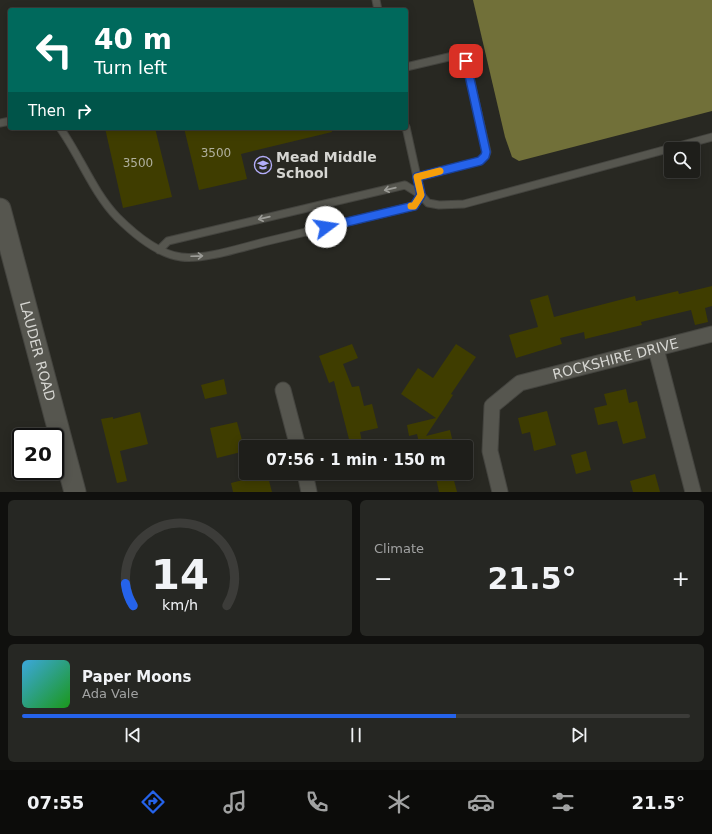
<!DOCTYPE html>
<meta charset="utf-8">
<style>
body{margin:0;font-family:"DejaVu Sans",sans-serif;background:#262723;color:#f1f3f6;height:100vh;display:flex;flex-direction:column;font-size:15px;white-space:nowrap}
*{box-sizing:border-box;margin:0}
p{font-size:13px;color:#a1a2a2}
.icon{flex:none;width:22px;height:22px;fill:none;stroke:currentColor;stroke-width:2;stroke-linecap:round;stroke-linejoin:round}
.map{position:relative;height:492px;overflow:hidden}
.details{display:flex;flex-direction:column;gap:8px;padding:8px;background:#10100e;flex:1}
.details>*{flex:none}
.top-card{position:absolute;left:8px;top:8px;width:400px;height:122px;border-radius:4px;box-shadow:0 2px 10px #0003,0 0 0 1px #3c3c39;background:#00695c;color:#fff;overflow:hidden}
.buttons{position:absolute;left:664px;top:142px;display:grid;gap:8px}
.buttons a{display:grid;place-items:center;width:36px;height:36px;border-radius:4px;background:#1e1e1a;box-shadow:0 2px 10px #0003,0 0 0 1px #3c3c39;font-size:20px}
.speed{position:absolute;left:12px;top:428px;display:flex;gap:8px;font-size:20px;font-weight:700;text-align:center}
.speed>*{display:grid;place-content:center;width:52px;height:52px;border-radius:50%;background:#1e1e1a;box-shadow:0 2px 10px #0003,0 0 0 1px #3c3c39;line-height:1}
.speed .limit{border:2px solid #111;border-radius:6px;background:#fff;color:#111}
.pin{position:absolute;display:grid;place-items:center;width:34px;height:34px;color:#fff;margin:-17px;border-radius:8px;box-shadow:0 2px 6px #0006}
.me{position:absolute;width:44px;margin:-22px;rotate:76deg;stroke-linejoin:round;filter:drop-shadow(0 0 3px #0008)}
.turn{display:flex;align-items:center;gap:14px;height:84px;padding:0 20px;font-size:18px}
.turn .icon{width:52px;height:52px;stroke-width:2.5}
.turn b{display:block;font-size:28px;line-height:34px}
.then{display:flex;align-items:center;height:38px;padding:0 20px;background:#0003;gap:8px;font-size:15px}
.big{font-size:30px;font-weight:800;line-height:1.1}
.details .card{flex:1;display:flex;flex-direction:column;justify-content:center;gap:6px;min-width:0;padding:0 14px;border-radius:6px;background:#262723}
.details .dial{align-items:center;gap:0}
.dial svg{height:104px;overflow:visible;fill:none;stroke:#3c3c39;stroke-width:7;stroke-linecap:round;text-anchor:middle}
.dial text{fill:#f1f3f6;stroke:none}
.song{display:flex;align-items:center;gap:12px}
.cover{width:48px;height:48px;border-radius:6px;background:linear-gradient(135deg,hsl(200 70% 55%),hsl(120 70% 35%))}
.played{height:4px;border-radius:2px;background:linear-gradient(90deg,#2563eb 65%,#3c3c39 65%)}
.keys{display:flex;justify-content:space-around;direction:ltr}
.heat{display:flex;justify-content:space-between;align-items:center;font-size:22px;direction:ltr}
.details .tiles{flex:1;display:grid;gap:8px;grid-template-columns:1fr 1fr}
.card:last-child{grid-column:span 2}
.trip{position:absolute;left:239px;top:440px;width:234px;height:40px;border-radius:4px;background:#1e1e1a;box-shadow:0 2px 10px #0003,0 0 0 1px #3c3c39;font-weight:800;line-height:40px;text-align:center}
.tabs{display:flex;height:64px;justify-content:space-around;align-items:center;background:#0c0c0a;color:#a1a2a2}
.tabs .icon{width:28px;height:28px}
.tabs .selected{color:#2563eb}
.tabs b{font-size:18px;color:#f1f3f6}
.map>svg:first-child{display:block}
.water{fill:#717039}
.building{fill:#3f3d00}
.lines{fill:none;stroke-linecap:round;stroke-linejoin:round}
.lane-casing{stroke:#44443f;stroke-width:9}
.street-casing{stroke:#44443f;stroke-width:17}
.secondary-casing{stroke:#44443f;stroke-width:23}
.lane{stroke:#56564f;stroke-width:7}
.street{stroke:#56564f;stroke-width:15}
.secondary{stroke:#56564f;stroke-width:21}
.oneway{stroke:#9c9c97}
.route-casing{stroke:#184099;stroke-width:10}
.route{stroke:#2563eb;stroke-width:7}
.slow{stroke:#f59e0b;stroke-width:7}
.labels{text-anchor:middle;stroke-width:4;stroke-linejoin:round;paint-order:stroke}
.number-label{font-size:12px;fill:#b0b09e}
.poi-label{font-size:14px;font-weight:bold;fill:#d6d6d2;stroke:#282822;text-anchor:start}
.street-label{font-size:14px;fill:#d6d6d2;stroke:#282822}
</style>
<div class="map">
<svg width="712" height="492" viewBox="0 0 712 492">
<rect width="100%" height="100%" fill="#282822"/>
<polygon class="water" points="473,0 712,0 712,111 519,161 512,157 505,137"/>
<g class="building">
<polygon points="105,128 155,128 172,197 123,208"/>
<polygon points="184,128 331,128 332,132 241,154 247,179 199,190"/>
<polygon points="712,286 712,306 705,308 708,322 695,325 691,310 641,322 642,325 585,339 584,332 560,338 562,344 516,358 509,335 538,327 530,300 548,295 554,317 635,296 636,301 678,291 679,294"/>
<polygon points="352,344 358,358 343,364 352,387 359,386 364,406 372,404 378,428 360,432 363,447 351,447 334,381 329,383 319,356"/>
<polygon points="456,344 476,357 451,394 453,395 426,436 450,430 454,447 420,447 417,434 409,436 407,425 436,418 401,394 418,368 433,378"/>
<polygon points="224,379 227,394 205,399 201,385"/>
<polygon points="626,389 629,403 637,401 646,438 623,444 617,421 598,425 594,408 607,405 604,394"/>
<polygon points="547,411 556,445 534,451 530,432 522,434 518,418"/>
<polygon points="140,412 148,444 120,451 127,481 117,483 101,419 113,417 113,419"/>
<polygon points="237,422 245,451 217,458 210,428"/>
<polygon points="586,451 591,470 576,474 571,455"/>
<polygon points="241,473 267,473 272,492 233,492 231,483 243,480"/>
<polygon points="435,473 452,473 457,492 439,492"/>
<polygon points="655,474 660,492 633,492 630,481"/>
</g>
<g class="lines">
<g class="lane-casing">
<g id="lane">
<polyline points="376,0 378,10"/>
<polyline points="406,67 453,56 460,56 466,61 487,152 485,156 480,161 417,177"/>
<polyline points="0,123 10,121"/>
<polyline points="406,127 421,195 428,203 439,205 464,204 712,137"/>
<path d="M 60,128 C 80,156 93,192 117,217 C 133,233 158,254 181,257 C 204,260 240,248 264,242 C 314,230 364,218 414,206 L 421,195 L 405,185 L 168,241 L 159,250"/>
</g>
</g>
<g class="street-casing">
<g id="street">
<polyline points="656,349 693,492"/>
<polyline points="283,390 298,447"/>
<polyline points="305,473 309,492"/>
<path id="s1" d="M 500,492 L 490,451 L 492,406 L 520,383 L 712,334"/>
</g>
</g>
<g class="secondary-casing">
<g id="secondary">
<path id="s2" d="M 0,209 L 75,492"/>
</g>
</g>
<use href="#lane" class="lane"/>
<use href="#street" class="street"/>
<use href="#secondary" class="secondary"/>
</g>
<defs><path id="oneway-shaft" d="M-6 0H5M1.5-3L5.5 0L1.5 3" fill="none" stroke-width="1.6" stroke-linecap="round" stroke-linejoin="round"/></defs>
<g class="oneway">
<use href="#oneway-shaft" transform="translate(390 189) rotate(167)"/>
<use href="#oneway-shaft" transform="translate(264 218) rotate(167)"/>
<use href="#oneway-shaft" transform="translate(197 256) rotate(-2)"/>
</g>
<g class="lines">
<g class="route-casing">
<polyline id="route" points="326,227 414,206 421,195 417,177 480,161 485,156 486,152 466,61"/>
</g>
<use href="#route" class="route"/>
<polyline class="slow" points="411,206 414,206 421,195 417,177 440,171"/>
</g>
<defs>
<g id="school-ring" transform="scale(0.9)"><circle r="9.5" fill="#282822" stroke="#b3adf9" stroke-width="1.5"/><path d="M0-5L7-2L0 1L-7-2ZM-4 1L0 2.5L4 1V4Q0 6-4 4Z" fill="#b3adf9"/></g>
</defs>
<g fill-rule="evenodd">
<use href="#school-ring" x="263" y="165"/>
</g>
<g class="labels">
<g class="number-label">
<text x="216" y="157">3500</text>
<text x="138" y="167">3500</text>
</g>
<g class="poi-label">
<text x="276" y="162">Mead Middle<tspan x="276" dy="16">School</tspan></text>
</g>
<g class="street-label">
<text dy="5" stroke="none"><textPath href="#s2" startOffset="147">LAUDER ROAD</textPath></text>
<text dy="5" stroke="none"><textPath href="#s1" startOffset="222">ROCKSHIRE DRIVE</textPath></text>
</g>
</g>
</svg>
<div class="buttons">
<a><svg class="icon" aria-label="search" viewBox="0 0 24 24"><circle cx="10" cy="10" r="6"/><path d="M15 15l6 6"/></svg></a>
</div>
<div class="speed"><div class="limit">20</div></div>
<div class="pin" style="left:466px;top:61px;background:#d93025"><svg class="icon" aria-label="arrive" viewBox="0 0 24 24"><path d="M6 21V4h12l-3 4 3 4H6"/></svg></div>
<svg class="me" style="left:326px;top:227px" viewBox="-20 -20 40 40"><circle r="19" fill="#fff"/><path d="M0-13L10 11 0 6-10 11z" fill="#2563eb"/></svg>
<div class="trip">07:56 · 1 min · 150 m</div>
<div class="top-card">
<div class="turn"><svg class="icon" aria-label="left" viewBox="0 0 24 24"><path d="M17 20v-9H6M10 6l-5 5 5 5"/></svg><div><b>40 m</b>Turn left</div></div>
<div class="then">Then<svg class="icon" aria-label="right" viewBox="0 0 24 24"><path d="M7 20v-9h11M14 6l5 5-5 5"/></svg></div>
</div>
</div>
<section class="details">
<div class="tiles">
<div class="card dial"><svg viewBox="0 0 100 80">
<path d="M14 69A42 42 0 1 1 86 69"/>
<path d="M14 69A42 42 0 0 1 8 52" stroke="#2563eb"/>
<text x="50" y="56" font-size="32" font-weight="700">14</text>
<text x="50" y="72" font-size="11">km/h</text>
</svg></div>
<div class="card"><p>Climate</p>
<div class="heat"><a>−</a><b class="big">21.5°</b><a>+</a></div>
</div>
<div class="card">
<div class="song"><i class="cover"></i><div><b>Paper Moons</b><p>Ada Vale</p></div></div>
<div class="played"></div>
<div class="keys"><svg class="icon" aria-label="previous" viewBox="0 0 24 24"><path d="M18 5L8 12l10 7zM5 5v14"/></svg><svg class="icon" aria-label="pause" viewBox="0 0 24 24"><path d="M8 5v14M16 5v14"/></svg><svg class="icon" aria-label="next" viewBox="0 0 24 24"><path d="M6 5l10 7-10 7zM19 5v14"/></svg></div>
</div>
</div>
</section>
<nav class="tabs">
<b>07:55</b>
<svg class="icon selected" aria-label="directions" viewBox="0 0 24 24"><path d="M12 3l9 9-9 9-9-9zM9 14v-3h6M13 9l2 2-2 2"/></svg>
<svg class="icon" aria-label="music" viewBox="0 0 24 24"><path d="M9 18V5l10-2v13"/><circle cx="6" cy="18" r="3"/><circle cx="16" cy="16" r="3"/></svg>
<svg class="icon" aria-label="phone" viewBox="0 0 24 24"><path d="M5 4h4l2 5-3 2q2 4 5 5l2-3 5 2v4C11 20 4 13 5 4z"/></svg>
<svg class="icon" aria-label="climate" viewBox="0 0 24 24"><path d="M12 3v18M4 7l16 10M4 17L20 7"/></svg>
<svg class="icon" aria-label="car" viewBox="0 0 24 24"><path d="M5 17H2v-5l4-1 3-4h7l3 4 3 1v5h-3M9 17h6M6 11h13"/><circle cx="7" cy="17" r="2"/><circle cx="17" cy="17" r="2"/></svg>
<svg class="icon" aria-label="filters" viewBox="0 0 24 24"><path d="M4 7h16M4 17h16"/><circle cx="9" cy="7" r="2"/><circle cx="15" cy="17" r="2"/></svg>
<b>21.5°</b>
</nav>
